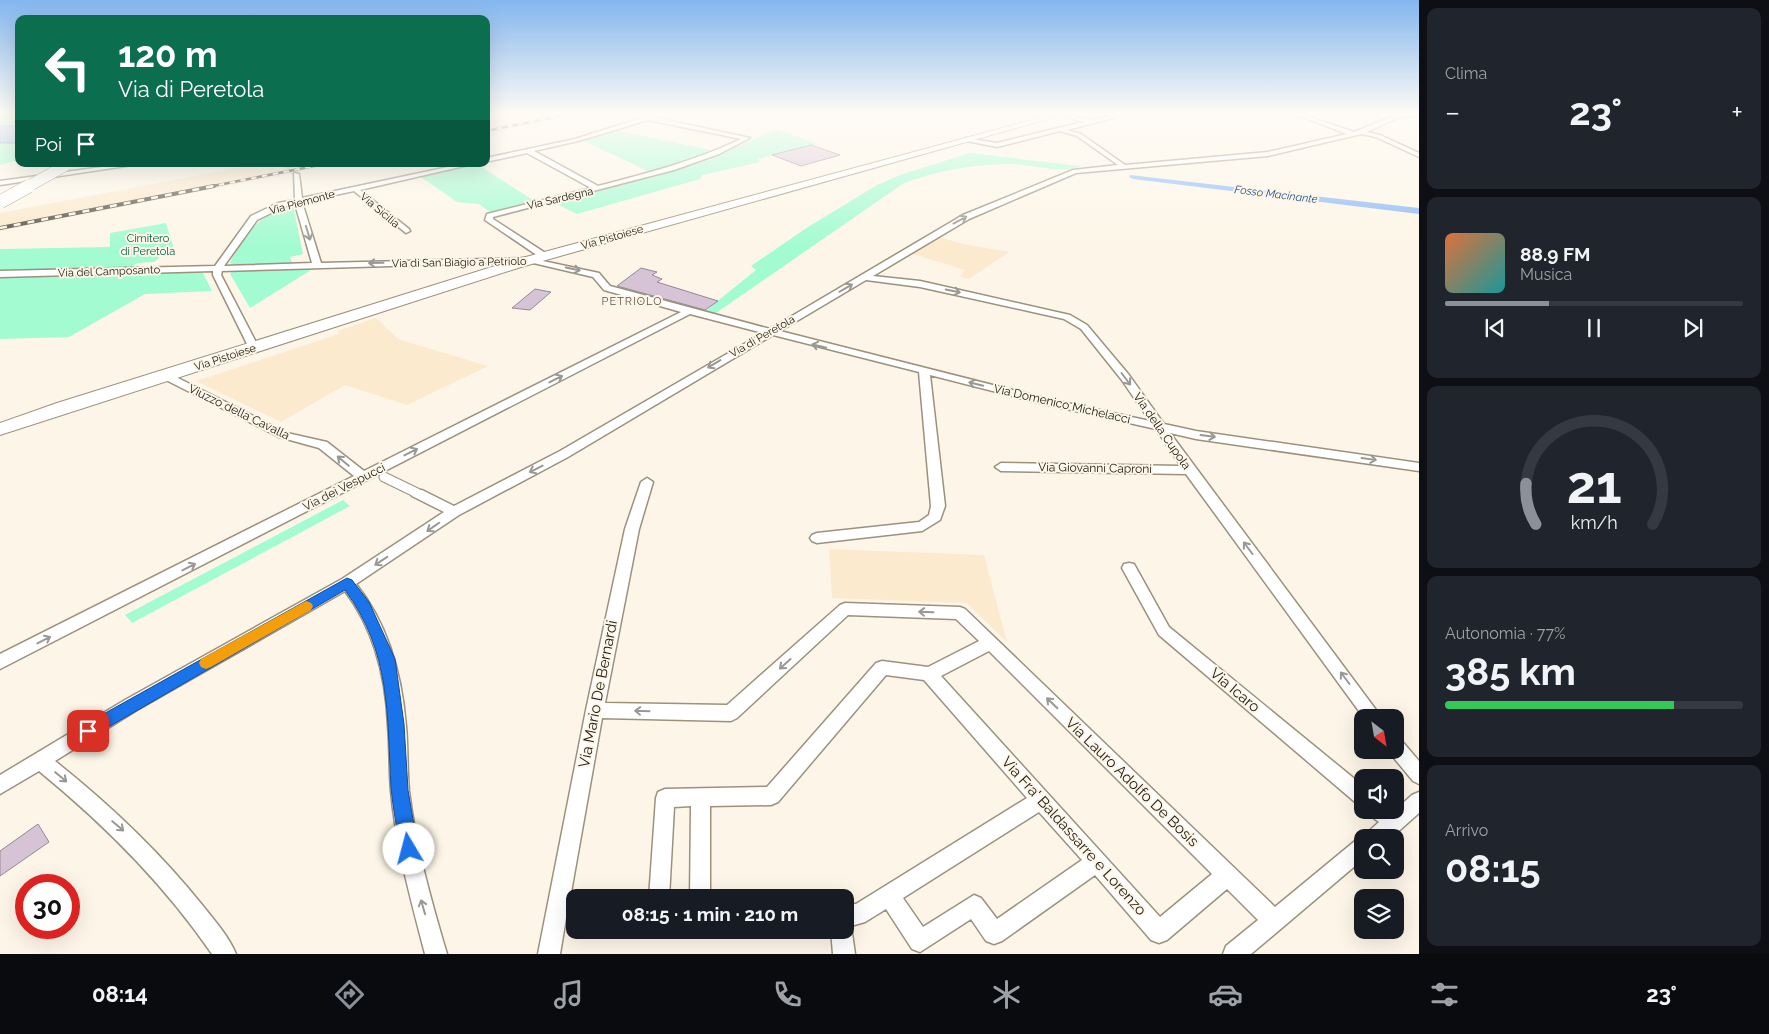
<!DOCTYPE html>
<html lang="it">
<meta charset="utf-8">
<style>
body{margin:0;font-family:Raleway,sans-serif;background:#20242c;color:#f1f3f6;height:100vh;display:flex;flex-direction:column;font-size:19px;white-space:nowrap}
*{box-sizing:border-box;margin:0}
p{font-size:16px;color:#9ea1a6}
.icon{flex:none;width:28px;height:28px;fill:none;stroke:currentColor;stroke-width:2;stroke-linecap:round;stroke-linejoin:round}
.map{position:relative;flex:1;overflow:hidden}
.panel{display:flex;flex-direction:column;gap:8px;padding:8px;background:#0d0f14;width:350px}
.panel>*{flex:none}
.hud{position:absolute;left:15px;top:15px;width:475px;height:152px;border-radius:10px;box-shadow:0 5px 20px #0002;background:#0b6e4f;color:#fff;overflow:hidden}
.needle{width:32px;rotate:149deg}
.tools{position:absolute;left:1354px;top:709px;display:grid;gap:10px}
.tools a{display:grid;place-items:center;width:50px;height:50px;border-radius:10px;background:#171b24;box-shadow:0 5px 20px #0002;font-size:25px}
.speed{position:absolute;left:15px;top:874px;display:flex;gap:10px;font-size:25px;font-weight:700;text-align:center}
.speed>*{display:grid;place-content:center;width:65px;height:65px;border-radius:50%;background:#171b24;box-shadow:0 5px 20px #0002;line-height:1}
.speed .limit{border:8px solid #d22;background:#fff;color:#111}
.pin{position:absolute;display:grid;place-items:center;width:42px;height:42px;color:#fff;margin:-21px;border-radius:10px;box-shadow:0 2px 8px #0006}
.me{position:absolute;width:55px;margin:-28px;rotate:352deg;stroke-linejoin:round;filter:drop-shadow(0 0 4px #0008)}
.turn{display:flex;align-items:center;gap:18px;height:105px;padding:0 20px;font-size:22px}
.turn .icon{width:65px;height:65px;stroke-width:2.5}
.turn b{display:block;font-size:35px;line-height:42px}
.then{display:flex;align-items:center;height:48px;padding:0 20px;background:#0003;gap:10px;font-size:19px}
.big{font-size:38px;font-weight:700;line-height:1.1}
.panel .tile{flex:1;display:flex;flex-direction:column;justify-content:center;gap:8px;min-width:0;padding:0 18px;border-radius:10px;background:#20242c}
.panel .dial{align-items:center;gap:0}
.dial svg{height:130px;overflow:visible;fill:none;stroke:#363941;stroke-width:7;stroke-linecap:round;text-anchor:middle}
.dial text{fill:#f1f3f6;stroke:none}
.song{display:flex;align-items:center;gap:15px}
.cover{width:60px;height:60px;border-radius:8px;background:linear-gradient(135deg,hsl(20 70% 55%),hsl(180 70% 35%))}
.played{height:5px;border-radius:2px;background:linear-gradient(90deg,#8c9099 35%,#363941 35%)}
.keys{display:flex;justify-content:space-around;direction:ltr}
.heat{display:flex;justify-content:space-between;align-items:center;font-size:28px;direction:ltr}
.charge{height:8px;border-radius:4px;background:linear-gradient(90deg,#34c759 77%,#363941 0)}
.trip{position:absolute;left:566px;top:889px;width:288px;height:50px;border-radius:10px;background:#171b24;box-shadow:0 5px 20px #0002;font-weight:700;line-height:50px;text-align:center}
.tab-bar{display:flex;height:80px;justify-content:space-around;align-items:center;background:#090b0e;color:#9ea1a6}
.tab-bar .icon{width:35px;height:35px}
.tab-bar .selected{color:#8c9099}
.tab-bar b{font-size:22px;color:#f1f3f6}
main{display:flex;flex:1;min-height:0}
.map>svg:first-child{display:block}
.built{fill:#fbeacd}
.green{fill:#a3fbd2}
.water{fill:#8cbaf6;stroke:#6b8ab1}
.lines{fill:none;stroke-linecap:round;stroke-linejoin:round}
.canal{fill:#8cbaf6;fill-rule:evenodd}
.building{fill:#d6c3d5;stroke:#988798}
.minor-tunnel{stroke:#dbd5c8;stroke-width:6;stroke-dasharray:6 3;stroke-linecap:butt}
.pedestrian-casing{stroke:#9d917d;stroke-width:11}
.minor-casing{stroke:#9d917d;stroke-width:3}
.primary-casing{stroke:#9d917d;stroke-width:2}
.pedestrian{stroke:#fff;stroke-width:9}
.minor{fill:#fff;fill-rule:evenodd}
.primary{fill:#fff;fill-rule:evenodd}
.rail-far1-casing{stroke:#565248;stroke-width:2.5}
.rail-casing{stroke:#565248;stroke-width:4}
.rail-far1{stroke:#fdf6e8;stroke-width:2;stroke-dasharray:5.5;stroke-linecap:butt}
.rail{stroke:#fdf6e8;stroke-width:2.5;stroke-dasharray:7;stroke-linecap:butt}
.trunk-bridge-far1-casing{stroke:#9d917d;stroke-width:12;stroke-linecap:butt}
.trunk-bridge-casing{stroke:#9d917d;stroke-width:14;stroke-linecap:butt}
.trunk-bridge-far1{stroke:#fff;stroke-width:11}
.trunk-bridge{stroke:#fff;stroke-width:13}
.oneway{stroke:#999894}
.route{fill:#1a73e8;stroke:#114b97}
.slow{fill:#f59e0b}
.labels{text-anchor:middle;stroke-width:4;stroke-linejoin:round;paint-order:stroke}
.far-water-label{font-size:11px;font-style:italic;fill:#1a5395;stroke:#fdf6e8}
.far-street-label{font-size:11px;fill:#1d1911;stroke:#fdf6e8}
.far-park-label{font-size:11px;fill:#016042;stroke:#fdf6e8}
.far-neighbourhood-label{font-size:11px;letter-spacing:1px;fill:#615644;stroke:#fdf6e8}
.street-label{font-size:12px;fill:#1d1911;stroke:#fdf6e8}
.near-street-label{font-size:15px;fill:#1d1911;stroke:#fdf6e8}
</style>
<main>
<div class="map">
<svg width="1419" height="954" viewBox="0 0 1419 954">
<rect width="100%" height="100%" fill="#fdf6e8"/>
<g class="built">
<polygon points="519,114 585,114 486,134 486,120"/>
<polygon points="257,164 338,164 0,231 0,213"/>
<polygon points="939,237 963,244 1009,252 969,279 960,277 965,270 913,254"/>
<polygon points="376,318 398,339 488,366 407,405 345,385 281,422 196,381 339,334 337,331"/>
<polygon points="829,549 984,555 1007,642 967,603 832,598"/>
</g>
<g class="green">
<rect x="0" y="114" width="19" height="12"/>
<polygon points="776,129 818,144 758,159 760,162 702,175 700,179 577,214 553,202 664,174 706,161"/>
<polygon points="616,130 715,151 652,173 582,140"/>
<polygon points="0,143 19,143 19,160 0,165"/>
<path d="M 970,153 L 1081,166 C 1060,174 1036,165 1013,164 C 975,164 940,170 904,183 L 713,315 L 704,312 L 756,270 L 751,266 L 808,227 L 877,185 L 900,175 Z"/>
<polygon points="477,164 536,202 490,212 479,204 457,202 421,177"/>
<path d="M 293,205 L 303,254 L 290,257 L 292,263 L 235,265 L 230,263 C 241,235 263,212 293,205 Z"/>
<polygon points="166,223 173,246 154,262 137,263 129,269 0,272 0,249 110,247 110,233"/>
<polygon points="316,267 250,308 230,274 234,270"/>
<polygon points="202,271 212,291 145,294 69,337 0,339 0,276"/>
<polygon points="343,500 350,506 132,623 125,615"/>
</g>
<rect class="water" x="0" y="126" width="19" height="17"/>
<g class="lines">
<polygon class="canal" points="1130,175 1419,208 1419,214 1133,179 1129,177"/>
</g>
<g class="building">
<polygon points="811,145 840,155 801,166 772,155"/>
<polygon points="641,268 657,272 652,275 662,279 657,282 718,301 705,310 617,286"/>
<polygon points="535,289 551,292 530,310 512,308"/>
<polygon points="38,824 49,842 0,876 0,851"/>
</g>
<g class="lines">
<polyline class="minor-tunnel" points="286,164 296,174"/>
<g class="pedestrian-casing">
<polyline id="pedestrian" points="384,477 417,493"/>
</g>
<g class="minor-casing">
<g id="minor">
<path d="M 1060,114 L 1090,120 L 1121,114 L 1121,116 L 1067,130 L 1081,134 L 1125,165 L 1268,152 L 1347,134 L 1295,114 L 1301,114 L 1354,132 L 1398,114 L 1419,114 L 1418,116 L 1402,116 L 1367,132 L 1380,135 L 1419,153 L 1419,157 L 1376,137 L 1361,134 L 1268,156 L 1076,173 L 969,219 L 873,276 L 920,281 L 1070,315 L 1087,325 L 1129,375 L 1164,424 L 1196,431 L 1419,463 L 1419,471 L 1196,439 L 1170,433 L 1382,718 L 1364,718 L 1186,474 L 1001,471 L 995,467 L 1001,463 L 1181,466 L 1156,429 L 1044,404 L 930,375 L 945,506 L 940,520 L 922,531 L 817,543 L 812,541 L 810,538 L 812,535 L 817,533 L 919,522 L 929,515 L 931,506 L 919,372 L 773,335 L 568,457 L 459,515 L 356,584 C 388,624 402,676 406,726 C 408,747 407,769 409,791 C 416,847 431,900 447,954 L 425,954 C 411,900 396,847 391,791 C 389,769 390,748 388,726 C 386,679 374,629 345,591 L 137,710 L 55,761 C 109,804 160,852 203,906 C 215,921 229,937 236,954 L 212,954 C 164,884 105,825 39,771 L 0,794 L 0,775 L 125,700 L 342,579 L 444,512 L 412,496 L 411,493 L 412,490 L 422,490 L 454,506 L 560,451 L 763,333 L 690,314 L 0,669 L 0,654 L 354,476 L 319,448 L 279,437 L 162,378 L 162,374 L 170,374 L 287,433 L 327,442 L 364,471 L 681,312 L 604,290 L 593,277 L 529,262 L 222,271 L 221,275 L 259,348 L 254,351 L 249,348 L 213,275 L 213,271 L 0,277 L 0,271 L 215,266 L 251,216 L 278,203 L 295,200 L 294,173 L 299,174 L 302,198 L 462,164 L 473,164 L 360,190 L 409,229 L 410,231 L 406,233 L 354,191 L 302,202 L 321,263 L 529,258 L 599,273 L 610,286 L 770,329 L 963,215 L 1073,170 L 1118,165 L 1077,136 L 1060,131 L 997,147 L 962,140 L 965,138 L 997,143 L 1083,122 ZM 295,204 L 312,263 L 224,266 L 257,220 L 283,207 ZM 866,280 L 920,287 L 1064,319 L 1081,329 L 1121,379 L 1150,421 L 1044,398 L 780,331 Z"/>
<path d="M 648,116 L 750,138 L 719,154 L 674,170 L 493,217 L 493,219 L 547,254 L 547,258 L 541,258 L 485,220 L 487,214 L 591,188 L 527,153 L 486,162 L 486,158 L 575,139 ZM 648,120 L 741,139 C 695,161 648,173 598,186 L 534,151 L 578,141 Z"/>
<polygon points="124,164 139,164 0,185 0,181"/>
<path d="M 647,478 L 653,482 L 639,529 L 605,703 L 727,705 L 840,605 L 845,603 L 960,607 L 965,609 L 1275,907 L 1355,841 L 1362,838 L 1362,860 L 1251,954 L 1223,954 L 1226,946 L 1258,920 L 1227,889 L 1167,940 L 1159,943 L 1151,940 L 1095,875 L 1002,941 L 994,944 L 986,941 L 971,919 L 920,952 L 912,949 L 886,909 L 865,922 L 851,926 L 855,954 L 833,954 L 831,930 L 845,930 L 845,904 L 856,904 L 1027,798 L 924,680 L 886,675 L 778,802 L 771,805 L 710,806 L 710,898 L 690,898 L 691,806 L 674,807 L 669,898 L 649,898 L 656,798 L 658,792 L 665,789 L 767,787 L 876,663 L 882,661 L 928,667 L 979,641 L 956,619 L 848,615 L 737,718 L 731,721 L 602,718 L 570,898 L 575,898 L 575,918 L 566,918 L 560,954 L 538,954 L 586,710 L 625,529 L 641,482 ZM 989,651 L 1212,874 L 1160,917 L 941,676 ZM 1039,812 L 1082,860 L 997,919 L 981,898 L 974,895 L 923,927 L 903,898 Z"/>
<polygon points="1129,563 1134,564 1169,627 1362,785 1362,805 1355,802 1159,635 1122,568 1124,564"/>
<polygon points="1395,738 1401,740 1419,761 1419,784 1413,781 1389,752 1388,750 1395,750"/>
<polygon points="1419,792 1419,813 1391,838 1366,838 1369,831 1379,822 1372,817 1370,810 1395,810 1412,795"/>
</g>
</g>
<g class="primary-casing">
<polygon id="primary" points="1054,114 1066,114 521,267 0,435 0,423 57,403 511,261"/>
</g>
<use href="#pedestrian" class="pedestrian"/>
<use href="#minor" class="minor"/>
<use href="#primary" class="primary"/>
<g class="rail-far1-casing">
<g id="rail-far1">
<polyline points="486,131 569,114"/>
<polyline points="208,187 324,164"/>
</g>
</g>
<g class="rail-casing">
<polyline id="rail" points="0,228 214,186"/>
</g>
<use href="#rail-far1" class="rail-far1"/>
<use href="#rail" class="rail"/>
<g class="trunk-bridge-far1-casing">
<polyline id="trunk-bridge-far1" points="27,187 68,164"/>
</g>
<g class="trunk-bridge-casing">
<polyline id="trunk-bridge" points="0,202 29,186"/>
</g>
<use href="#trunk-bridge-far1" class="trunk-bridge-far1"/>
<use href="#trunk-bridge" class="trunk-bridge"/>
</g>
<defs><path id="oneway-shaft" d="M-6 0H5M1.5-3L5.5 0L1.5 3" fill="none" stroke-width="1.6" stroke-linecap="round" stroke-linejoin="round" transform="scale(1.25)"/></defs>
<g class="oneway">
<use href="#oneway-shaft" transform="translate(960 220) rotate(-28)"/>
<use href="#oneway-shaft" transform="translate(308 233) rotate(73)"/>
<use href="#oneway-shaft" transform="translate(376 263) rotate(179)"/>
<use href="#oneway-shaft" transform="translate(573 269) rotate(12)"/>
<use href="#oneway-shaft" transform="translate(846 288) rotate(-30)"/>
<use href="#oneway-shaft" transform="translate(953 291) rotate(12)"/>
<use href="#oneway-shaft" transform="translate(819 346) rotate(-166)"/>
<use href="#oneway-shaft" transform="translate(714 364) rotate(149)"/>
<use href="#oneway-shaft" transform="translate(556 379) rotate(-27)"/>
<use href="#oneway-shaft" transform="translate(1126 379) rotate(53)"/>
<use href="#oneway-shaft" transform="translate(976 384) rotate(-166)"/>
<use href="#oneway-shaft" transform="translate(1208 436) rotate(7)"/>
<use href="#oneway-shaft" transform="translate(411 452) rotate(-27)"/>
<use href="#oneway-shaft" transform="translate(1369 459) rotate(8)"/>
<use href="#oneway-shaft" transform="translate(343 461) rotate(-140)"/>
<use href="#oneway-shaft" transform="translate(536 469) rotate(153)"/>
<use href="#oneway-shaft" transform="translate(433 527) rotate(145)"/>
<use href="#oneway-shaft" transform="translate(1248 548) rotate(-127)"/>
<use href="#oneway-shaft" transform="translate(381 561) rotate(147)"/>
<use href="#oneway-shaft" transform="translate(189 567) rotate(-27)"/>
<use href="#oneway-shaft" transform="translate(926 612) rotate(-178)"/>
<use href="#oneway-shaft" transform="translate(44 640) rotate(-27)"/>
<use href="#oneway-shaft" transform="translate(785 664) rotate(138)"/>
<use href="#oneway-shaft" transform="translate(1345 678) rotate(-127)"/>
<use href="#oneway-shaft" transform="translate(1052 703) rotate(-136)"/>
<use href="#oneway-shaft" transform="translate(642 711) rotate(-178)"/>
<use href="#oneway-shaft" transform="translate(61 777) rotate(40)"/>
<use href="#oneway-shaft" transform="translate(118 826) rotate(40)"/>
<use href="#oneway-shaft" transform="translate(423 907) rotate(-106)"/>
</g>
<linearGradient id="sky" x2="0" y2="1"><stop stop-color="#83b6ee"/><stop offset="0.46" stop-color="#fefbf5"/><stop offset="1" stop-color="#fefbf5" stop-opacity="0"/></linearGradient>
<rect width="1419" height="247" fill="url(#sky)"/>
<path class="route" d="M 347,578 L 352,580 L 369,602 L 395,659 L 404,724 L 408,790 L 418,849 L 415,855 L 409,858 L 402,855 L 400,849 C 397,829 393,808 391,788 C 387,715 391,652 345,590 L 93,736 L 88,738 L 82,736 L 80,731 L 82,726 Z"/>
<polygon class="slow" points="306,601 311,603 313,606 311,610 211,667 206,669 201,667 199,663 201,659"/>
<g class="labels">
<g class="far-water-label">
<text transform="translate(1276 194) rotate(7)" y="4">Fosso Macinante</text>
</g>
<g class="far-street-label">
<text transform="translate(560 198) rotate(-13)" y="4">Via Sardegna</text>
<text transform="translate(302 202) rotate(-15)" y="4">Via Piemonte</text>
<text transform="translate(380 210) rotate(40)" y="4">Via Sicilia</text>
<text transform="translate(612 237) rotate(-16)" y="4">Via Pistoiese</text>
<text transform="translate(459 262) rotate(-1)" y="4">Via di San Biagio a Petriolo</text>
<text transform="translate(109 271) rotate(-2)" y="4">Via del Camposanto</text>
<text transform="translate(762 336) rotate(-30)" y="4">Via di Peretola</text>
<text transform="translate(225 357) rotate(-18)" y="4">Via Pistoiese</text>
</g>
<g class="far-park-label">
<text x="148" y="242">Cimitero<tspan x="148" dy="13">di Peretola</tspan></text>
</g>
<g class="far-neighbourhood-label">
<text x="632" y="305">PETRIOLO</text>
</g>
<g class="street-label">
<text transform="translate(1062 404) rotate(13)" y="4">Via Domenico Michelacci</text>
<text transform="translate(239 412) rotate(26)" y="4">Viuzzo della Cavalla</text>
<text transform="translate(1162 431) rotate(55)" y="4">Via della Cupola</text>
<text transform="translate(1095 468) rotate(1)" y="4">Via Giovanni Caproni</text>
<text transform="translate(344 487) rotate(-27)" y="4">Via dei Vespucci</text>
</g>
<g class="near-street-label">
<text transform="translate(1235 690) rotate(40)" y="5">Via Icaro</text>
<text transform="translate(598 694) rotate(-79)" y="5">Via Mario De Bernardi</text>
<text transform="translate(1132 782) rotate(44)" y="5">Via Lauro Adolfo De Bosis</text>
<text transform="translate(1074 836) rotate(48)" y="5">Via Fra' Baldassarre e Lorenzo</text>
</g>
</g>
</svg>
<div class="tools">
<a><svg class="needle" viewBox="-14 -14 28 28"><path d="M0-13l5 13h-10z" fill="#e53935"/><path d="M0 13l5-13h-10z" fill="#9ea1a6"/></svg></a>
<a><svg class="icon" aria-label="sound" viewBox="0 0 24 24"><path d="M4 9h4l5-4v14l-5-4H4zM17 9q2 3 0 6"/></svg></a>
<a><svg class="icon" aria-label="search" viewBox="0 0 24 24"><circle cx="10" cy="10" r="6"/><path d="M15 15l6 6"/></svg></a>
<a><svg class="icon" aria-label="layers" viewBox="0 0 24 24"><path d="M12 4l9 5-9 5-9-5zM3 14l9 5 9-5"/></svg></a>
</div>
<div class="speed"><div class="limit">30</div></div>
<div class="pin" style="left:88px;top:731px;background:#d93025"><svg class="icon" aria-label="arrive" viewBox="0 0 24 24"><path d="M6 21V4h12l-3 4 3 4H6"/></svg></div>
<svg class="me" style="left:409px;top:849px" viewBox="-20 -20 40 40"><circle r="19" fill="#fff"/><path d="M0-13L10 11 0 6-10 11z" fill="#1a73e8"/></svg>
<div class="trip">08:15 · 1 min · 210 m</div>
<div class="hud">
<div class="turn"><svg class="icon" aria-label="left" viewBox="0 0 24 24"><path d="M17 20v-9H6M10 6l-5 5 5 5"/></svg><div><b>120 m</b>Via di Peretola</div></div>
<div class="then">Poi<svg class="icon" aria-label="arrive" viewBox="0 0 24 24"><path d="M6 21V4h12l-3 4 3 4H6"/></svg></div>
</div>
</div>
<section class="panel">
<div class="tile"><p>Clima</p>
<div class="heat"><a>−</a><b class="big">23°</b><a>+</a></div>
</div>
<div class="tile">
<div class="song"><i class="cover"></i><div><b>88.9 FM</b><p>Musica</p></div></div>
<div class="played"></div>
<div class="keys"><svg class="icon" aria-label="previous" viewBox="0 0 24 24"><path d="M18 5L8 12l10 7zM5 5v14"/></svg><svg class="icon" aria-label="pause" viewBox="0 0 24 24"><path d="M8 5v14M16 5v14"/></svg><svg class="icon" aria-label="next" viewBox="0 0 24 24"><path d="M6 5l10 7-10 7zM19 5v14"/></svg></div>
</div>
<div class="tile dial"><svg viewBox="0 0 100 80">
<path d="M14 69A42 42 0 1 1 86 69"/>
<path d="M14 69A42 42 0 0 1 8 44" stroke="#8c9099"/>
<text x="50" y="56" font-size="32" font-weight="700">21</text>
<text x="50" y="72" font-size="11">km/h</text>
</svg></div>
<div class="tile"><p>Autonomia · 77%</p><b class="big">385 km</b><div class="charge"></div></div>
<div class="tile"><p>Arrivo</p><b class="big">08:15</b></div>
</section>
</main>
<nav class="tab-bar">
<b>08:14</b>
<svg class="icon selected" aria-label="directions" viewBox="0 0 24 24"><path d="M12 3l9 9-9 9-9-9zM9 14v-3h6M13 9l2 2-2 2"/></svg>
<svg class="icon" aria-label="music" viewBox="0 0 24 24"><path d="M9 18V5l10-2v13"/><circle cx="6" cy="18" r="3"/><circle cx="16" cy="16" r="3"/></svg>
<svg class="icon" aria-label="phone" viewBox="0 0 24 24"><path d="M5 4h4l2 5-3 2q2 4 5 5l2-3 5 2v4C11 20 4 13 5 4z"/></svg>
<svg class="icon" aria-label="climate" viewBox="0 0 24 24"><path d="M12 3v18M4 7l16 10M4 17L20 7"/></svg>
<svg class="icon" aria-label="car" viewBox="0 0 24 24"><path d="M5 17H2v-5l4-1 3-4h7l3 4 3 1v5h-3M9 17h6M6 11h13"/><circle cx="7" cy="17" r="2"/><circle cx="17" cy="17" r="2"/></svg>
<svg class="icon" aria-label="filters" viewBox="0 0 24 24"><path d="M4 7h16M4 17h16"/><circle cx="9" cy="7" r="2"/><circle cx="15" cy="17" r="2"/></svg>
<b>23°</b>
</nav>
